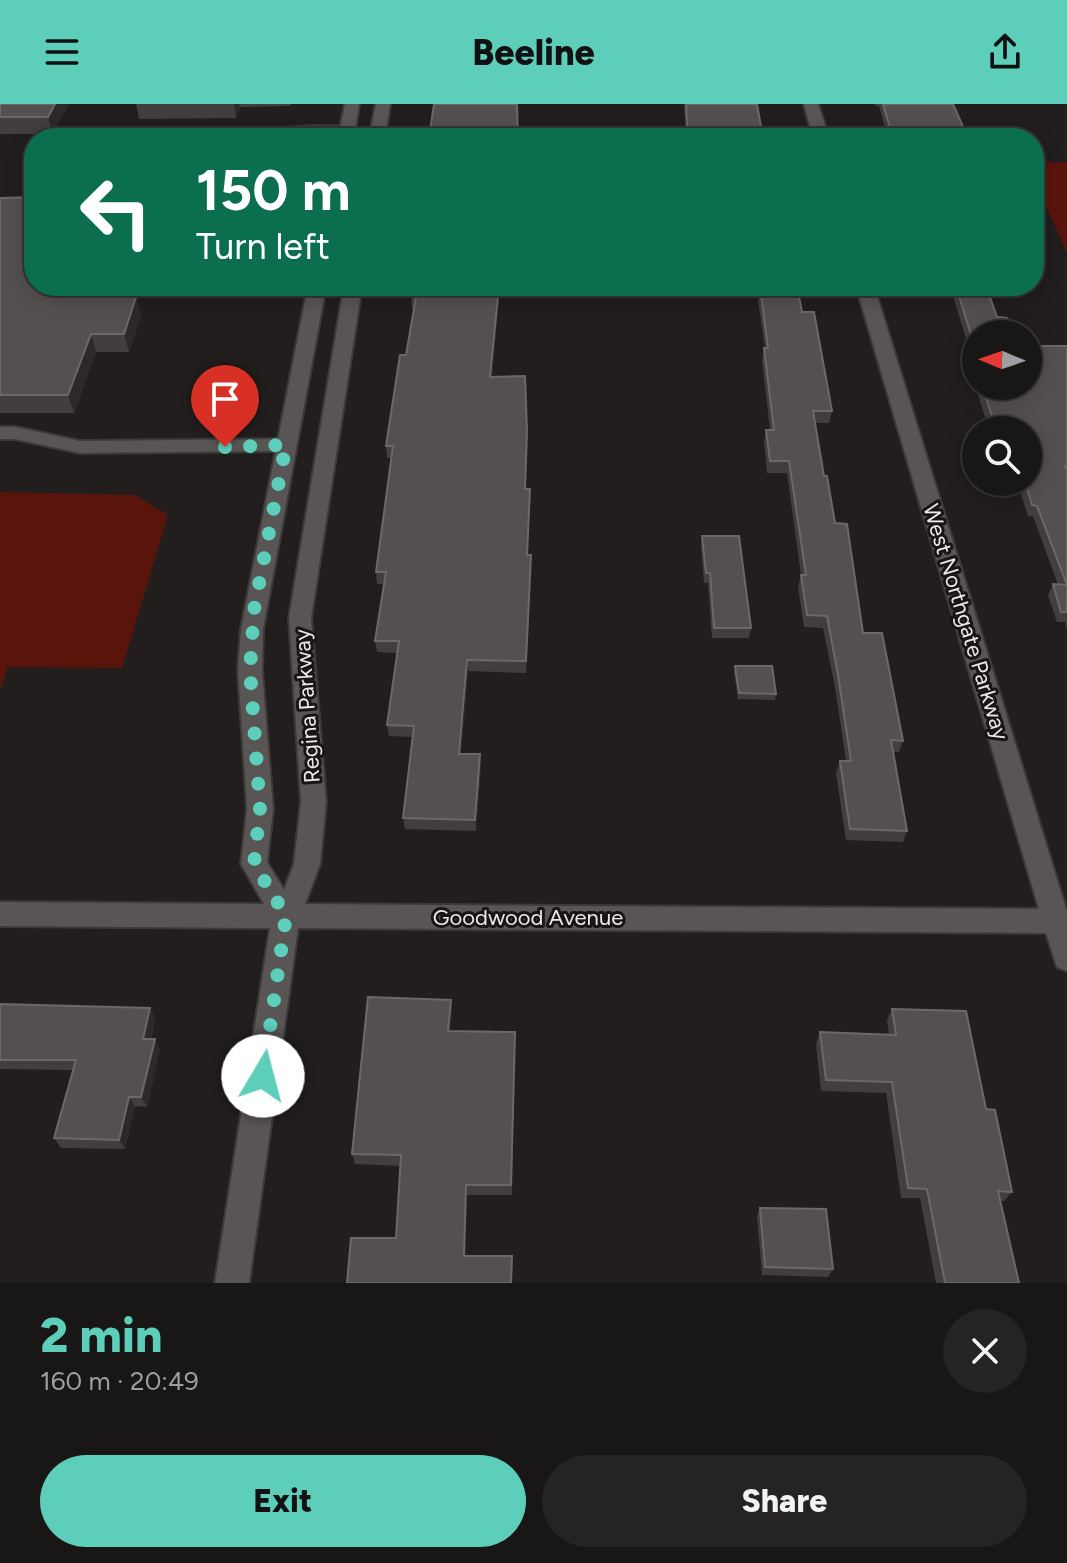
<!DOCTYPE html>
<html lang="en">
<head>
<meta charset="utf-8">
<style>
	body { margin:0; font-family:Figtree,sans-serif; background:#262323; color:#f1f3f6; height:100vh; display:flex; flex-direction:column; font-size:30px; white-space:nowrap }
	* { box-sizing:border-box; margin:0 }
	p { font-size:26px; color:#9f9fa1 }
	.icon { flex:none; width:44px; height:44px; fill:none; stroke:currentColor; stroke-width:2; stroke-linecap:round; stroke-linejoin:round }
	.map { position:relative; height:1179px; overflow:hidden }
	.sheet { display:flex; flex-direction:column; background:#191616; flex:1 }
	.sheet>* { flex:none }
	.guide { position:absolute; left:24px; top:24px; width:1020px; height:168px; border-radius:32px; box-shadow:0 4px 20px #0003,0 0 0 2px #373535; background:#0b6e4f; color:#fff; overflow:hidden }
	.needle { width:52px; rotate:272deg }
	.controls { position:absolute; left:962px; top:216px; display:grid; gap:16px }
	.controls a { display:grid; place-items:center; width:80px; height:80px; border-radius:50%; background:#191616; box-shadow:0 4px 20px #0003,0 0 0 2px #373535; font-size:40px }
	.pin { position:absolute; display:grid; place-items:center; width:68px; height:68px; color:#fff; margin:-82px -34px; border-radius:50% 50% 50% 0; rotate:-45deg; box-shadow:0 0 8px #0007 }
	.pin .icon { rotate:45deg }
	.me { position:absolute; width:88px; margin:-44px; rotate:8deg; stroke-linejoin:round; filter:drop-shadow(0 0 6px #0008) }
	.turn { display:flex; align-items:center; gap:28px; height:168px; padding:0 40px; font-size:36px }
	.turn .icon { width:104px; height:104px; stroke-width:2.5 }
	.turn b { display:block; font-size:56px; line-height:68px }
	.round { display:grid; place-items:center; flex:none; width:84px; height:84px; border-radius:42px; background:#262323 }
	.headline { display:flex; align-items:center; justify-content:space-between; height:136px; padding:0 40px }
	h1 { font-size:48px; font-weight:800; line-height:60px; color:#5cceba }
	.button { display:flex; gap:16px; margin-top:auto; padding:16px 40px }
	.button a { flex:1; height:92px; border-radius:48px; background:#5cceba; color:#111; font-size:32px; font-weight:800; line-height:92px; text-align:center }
	.button a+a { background:#262323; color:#f1f3f6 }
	header { display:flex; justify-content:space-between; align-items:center; height:104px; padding:0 40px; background:#5cceba; color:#111; font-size:36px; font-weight:800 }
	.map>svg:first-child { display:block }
</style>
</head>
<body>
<header><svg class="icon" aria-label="menu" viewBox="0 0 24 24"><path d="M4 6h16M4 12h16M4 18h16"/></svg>Beeline<svg class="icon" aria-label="share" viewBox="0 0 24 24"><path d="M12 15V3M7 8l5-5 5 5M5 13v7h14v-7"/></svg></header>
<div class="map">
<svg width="1067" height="1179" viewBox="0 0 1067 1179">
	<rect width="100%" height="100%" fill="#211e1d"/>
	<g fill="#59140c">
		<polygon points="1034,58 1067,58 1067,149 1034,75"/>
		<polygon points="0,388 135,391 168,411 122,564 8,563 0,586"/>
	</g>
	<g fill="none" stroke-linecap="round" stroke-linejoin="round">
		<g stroke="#3c3939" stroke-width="4">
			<g id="lane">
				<path d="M347,22L352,23V29L258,34C276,20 324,22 347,22Z"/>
				<polygon points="0,323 15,323 80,337 286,335 295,341 286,347 80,349 15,335 0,335"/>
			</g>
		</g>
		<g stroke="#3c3939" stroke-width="4">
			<g id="street">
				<polygon points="345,0 359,0 354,34 338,34"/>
				<polygon points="376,0 390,0 385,34 369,34"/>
				<polygon points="804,0 818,0 829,34 813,34"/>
				<polygon points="308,182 326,182 263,525 262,566 273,705 267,758 284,786 294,760 301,698 289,514 344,182 362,182 311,514 326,698 320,760 305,800 1039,805 856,182 874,182 1067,808 1067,867 1057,863 1046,829 298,824 249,1179 215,1179 270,824 0,822 0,798 264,800 241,760 247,705 238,566 241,525"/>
			</g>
		</g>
		<use href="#lane" fill="#595554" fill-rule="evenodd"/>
		<use href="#street" fill="#595554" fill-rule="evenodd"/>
	</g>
	<g fill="#423e3e">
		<polygon points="0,0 69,0 52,30 0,30"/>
		<polygon points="136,0 291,0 290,2 240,3 236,14 139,15"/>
		<polygon points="684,0 757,0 763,34 686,34"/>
		<polygon points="875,0 953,0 968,34 888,34 879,2 876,2"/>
		<polygon points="0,94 34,182 143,182 137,197 141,211 129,248 96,248 74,309 0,309"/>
		<polygon points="1034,101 1041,118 1037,128 1034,128"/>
		<polygon points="413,182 500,182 492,273 526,385 528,451 531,451 531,463 526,569 468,567 461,650 481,662 476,727 405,725 403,714 413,633 389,632 387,621 397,549 377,548 375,537 384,480 377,480 376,468 391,354 387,354 386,342 406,251 414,204 412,204 411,193"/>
		<polygon points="756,182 797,182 802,208 832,307 829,319 815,319 824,372 863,529 903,637 899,648 893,648 907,727 903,738 846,736 836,669 840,657 846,657 835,583 823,524 804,523 798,483 801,471 787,369 767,369 764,338 766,326 770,326 762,256 764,244 765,244"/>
		<polygon points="950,182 986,182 976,230 976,282 1028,282 1067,242 1067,526 1065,518 1057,518 1048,491 1053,480 1058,481 1033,412 1028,412 1017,378 1028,378 1028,326 993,326 992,322 988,322 968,260 971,251"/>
		<polygon points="702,432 751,524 749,534 712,534 708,479 704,479 701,442"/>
		<polygon points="735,562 776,590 775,596 738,595 734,568"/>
		<polygon points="451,896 452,908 450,927 515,939 512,1091 467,1091 465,1152 512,1152 512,1179 347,1179 396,1134 400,1062 355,1060 352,1050"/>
		<polygon points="0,900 150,904 155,915 151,935 160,945 147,1003 135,1002 125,1045 61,1044 54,1034 73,966 0,965"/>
		<polygon points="892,905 986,1005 1012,1088 1004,1097 1001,1097 1019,1179 936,1179 920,1094 901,1094 886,989 821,987 816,940 820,928 889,931 887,916"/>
		<polygon points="760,1104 833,1165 828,1173 762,1171 757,1112"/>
	</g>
	<g fill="#2d2929">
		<polygon points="55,0 69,0 52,30 48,13"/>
		<polygon points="234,0 240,0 240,3 236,14"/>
		<polygon points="131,182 143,182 137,197 141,211 129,248 124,230 126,193"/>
		<polygon points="499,182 500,182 491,285 490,273"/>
		<polygon points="91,230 96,248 74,309 68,291"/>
		<polygon points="467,556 468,567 460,661 459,650"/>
		<polygon points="480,650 481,662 476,727 475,716"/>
		<polygon points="451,896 452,908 449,939 448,927"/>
		<polygon points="150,904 155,915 149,945 143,935"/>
		<polygon points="155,935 160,945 147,1003 141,993"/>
		<polygon points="129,993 135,1002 125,1045 119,1036"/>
		<polygon points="466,1081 467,1091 465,1162 464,1152"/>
	</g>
	<g fill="#545050" stroke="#6c6868" stroke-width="2">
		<polygon points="0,0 55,0 48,13 0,13"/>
		<polygon points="434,0 517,0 518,34 429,34"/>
		<polygon points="686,0 757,0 763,34 688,34"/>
		<polygon points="883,0 953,0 968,34 893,34"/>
		<polygon points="34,93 34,182 131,182 126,193 136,193 124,230 91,230 68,291 0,291 0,94"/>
		<polygon points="1034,101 1041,118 1034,117"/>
		<polygon points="413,182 499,182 490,273 525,272 527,327 525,385 530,385 527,451 531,451 526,557 467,556 459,650 480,650 475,716 403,714 414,622 387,621 399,537 375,537 386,468 376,468 393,342 386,342 400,251 406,251 416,193 411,193"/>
		<polygon points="760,182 797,182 802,208 814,208 832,307 813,307 824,372 827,372 835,419 847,420 863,529 882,529 903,637 891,636 907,727 850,725 840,657 851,657 838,571 827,512 807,511 801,471 806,471 789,357 770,357 766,326 774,326 764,244 768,244"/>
		<polygon points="956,182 986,182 997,213 1007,214 1013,230 976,230 976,247"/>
		<polygon points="1028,242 1067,242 1067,362 1065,362 1067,368 1067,508 1061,508 1053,480 1067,481 1037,402 1032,401 1025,378 1028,378 1028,326 1000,326 995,312 992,312 982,282 1028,282"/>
		<polygon points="971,249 976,249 976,263"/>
		<polygon points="702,432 739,432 751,524 714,524 710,469 706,469"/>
		<polygon points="735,562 772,562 776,590 739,589"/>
		<polygon points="368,893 451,896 448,927 515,928 511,1081 466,1081 464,1152 512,1152 511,1179 347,1179 351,1134 396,1134 401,1051 352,1050"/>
		<polygon points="0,900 150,904 143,935 155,935 141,993 129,993 119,1036 54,1034 76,956 0,956"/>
		<polygon points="892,905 966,907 986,1005 995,1006 1012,1088 998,1087 1019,1179 945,1179 927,1085 908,1084 892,978 826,976 820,928 896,931"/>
		<polygon points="760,1104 826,1105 833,1165 765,1163"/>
	</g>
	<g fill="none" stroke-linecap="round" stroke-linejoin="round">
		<polyline stroke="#5cceba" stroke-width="14" stroke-dasharray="0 25.2" points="225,343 286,341 254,506 250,566 260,705 254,760 286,812 263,972"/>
	</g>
	<g text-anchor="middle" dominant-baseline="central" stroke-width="6" stroke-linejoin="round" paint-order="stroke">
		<g font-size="22" fill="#ebe8e8" stroke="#181514">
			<text transform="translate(966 518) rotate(73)">West Northgate Parkway</text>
			<text transform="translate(307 602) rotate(-94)">Regina Parkway</text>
			<text x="528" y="813">Goodwood Avenue</text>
		</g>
	</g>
</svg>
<div class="controls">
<a><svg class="needle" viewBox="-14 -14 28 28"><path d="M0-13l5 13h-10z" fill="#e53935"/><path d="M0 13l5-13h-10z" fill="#9f9fa1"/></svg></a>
<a><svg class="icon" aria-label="search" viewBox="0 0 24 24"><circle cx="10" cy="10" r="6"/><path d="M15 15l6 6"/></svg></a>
</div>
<div class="pin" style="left:225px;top:343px;background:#d93025"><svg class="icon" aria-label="arrive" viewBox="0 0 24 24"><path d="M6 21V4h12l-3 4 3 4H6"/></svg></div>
<svg class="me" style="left:263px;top:972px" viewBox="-20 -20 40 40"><circle r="19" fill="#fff"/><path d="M0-13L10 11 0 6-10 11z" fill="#5cceba"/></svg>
<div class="guide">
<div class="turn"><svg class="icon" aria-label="left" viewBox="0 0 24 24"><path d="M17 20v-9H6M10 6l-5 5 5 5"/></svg><div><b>150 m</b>Turn left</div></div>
</div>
</div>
<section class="sheet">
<div class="headline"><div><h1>2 min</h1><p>160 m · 20:49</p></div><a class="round"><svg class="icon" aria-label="close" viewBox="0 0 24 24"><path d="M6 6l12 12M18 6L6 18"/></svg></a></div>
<div class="button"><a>Exit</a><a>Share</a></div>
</section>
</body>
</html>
